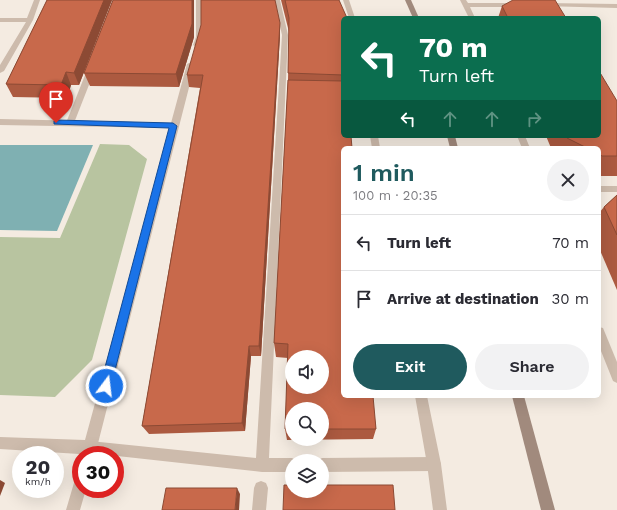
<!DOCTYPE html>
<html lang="en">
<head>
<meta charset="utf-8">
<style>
	body { margin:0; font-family:"Work Sans",sans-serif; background:#f2f2f3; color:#2b2b33; height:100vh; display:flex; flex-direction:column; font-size:15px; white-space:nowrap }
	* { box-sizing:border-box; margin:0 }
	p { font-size:13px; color:#7c7c81 }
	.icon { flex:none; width:22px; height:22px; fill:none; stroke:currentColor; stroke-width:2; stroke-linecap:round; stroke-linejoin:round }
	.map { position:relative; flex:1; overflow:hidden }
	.side { position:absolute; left:341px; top:146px; width:260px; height:252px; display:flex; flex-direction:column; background:#fff; border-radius:6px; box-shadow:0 4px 16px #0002 }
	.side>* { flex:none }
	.banner { position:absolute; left:341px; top:16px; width:260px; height:122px; border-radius:6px; box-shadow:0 4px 16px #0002; background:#0b6e4f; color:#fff; overflow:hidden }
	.tools { position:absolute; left:285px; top:350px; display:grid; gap:8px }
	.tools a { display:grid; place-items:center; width:44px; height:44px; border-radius:50%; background:#fff; box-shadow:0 4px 16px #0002; font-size:20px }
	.speed { position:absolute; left:12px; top:446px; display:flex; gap:8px; font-size:20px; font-weight:700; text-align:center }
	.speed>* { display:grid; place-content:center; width:52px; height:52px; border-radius:50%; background:#fff; box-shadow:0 4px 16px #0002; line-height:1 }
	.speed small { font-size:10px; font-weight:400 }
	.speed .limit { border:6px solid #d22; background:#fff; color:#111 }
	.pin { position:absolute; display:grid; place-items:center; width:34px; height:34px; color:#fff; margin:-41px -17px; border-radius:50% 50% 50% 0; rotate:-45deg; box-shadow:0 0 4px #0007 }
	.pin .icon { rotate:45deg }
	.me { position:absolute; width:44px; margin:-22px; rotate:15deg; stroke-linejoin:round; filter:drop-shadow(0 0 3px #0008) }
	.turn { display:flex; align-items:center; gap:14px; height:84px; padding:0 12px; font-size:18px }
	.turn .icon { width:52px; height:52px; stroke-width:2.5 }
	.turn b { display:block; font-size:28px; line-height:34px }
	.lanes { display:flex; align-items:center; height:38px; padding:0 12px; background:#0003; justify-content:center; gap:20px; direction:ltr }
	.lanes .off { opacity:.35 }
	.round { display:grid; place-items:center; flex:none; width:42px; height:42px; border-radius:21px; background:#f2f2f3 }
	.head { display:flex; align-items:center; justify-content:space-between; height:68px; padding:0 12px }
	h1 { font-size:24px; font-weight:600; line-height:30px; color:#1f5a5e }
	.action { display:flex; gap:8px; margin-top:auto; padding:8px 12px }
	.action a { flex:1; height:46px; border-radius:24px; background:#1f5a5e; color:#fff; font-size:16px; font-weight:600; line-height:46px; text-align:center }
	.action a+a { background:#f2f2f3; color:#2b2b33 }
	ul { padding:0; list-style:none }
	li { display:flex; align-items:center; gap:12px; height:56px; padding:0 12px; border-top:1px solid #e1e1e2 }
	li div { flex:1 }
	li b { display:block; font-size:15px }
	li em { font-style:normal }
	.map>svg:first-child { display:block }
</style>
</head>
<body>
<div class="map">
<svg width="617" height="510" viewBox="0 0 617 510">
	<rect width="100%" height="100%" fill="#f4ebe1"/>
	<polygon fill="#b8c4a0" points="100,144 129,145 147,159 92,360 55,397 0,395 0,237 60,238"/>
	<polygon fill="#7fb0b2" points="0,145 93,145 57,231 0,230"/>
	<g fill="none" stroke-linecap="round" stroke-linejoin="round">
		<g fill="#cdbbac" fill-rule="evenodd">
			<polygon points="274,0 280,0 288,35 269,458 292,458 297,461 292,461 292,472 262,472 90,453 85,452 84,447 85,442 90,441 256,458 282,35"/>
			<polygon points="89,65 92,65 96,67 74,123 70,126 67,125 66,123"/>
			<polygon points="434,457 439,459 441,464 439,469 434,471 322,472 322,461 317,461 322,458"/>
			<polygon points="261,481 266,483 268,488 266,510 252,510 254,488 256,483"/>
		</g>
		<g fill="#cdbbac" fill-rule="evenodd">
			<polygon points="34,0 40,0 33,20 4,71 0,73 0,65 26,22 0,22 0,18 27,18"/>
			<path d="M196,0H202C202,10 206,43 196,47L193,45L196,37Z"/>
			<polygon points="343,0 349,0 355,18 349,18"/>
			<polygon points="460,0 466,0 468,3 515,3 518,5 515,7 470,7 475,18 469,18"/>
			<polygon points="545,3 617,4 617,8 543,6 543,4"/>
			<polygon points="191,62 195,64 95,455 0,449 0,437 85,440 170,128 0,125 0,119 171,123 187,64"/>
			<polygon points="370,136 378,136 380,148 372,148"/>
			<polygon points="517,136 525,136 530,148 522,148"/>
			<rect x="599" y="186" width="18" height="6"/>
			<polygon points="599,327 603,328 617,362 617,383 613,381 599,346"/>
			<polygon points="415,396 427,396 441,464 447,510 433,510 427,464"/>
			<polygon points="81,474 81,489 86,489 80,510 66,510 76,476"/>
		</g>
		<g fill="#a18a7d" fill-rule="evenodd">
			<polygon points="405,0 411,0 419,18 413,18"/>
			<polygon points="447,136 455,136 458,148 450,148"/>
			<polygon points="512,396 524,396 555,510 541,510"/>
		</g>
	</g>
	<g fill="#ac5a40" fill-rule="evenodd">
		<polygon points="47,0 112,0 79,85 71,85 67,98 13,97 6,84"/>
		<polygon points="113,0 194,0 194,37 179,87 90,86 84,73"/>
		<path d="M281,0H339L343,18V136L376,429L373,439L287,440L285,429L288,358L276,357L274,343L288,80L289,32ZM292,409H322V439H292Z"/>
		<polygon points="502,6 566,18 498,18"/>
		<polygon points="280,23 280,35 261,356 251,356 245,431 149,434 142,426 200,88 189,87 187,75"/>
		<polygon points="617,101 617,176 599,176 599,148 551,148 546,136 599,136"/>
		<polygon points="617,195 617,290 599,248 599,213 604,207"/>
	</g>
	<g fill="#8c4a34">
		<polygon points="104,0 112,0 79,85 74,73"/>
		<polygon points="192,0 194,0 194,37 179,87 176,74"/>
		<polygon points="280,23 280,35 261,356 259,346"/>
		<polygon points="66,72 71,85 67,98 61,85"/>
		<polygon points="249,346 251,356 245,431 242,423"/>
		<polygon points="0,480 5,483 0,496"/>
		<polygon points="237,488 240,494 239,510 235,510"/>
	</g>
	<g fill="#c8694b" stroke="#8c4a34" fill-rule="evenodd">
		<polygon points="47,0 104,0 74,73 66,72 61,85 6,84"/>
		<polygon points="113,0 192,0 192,24 176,74 84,73"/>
		<polygon points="201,0 275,0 280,23 259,346 249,346 242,423 142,426 203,75 187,75 201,25"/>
		<polygon points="285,0 339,0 347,18 343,18 343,75 288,73 289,18"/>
		<polygon points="513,0 555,0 566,18 508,18 502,6"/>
		<polygon points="599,71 617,101 617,156 602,156 599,154 599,148 587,148 567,138 566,136 599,136"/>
		<path d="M288,80L343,81V136H351L352,148H343V396H373L376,429H322V409H292V429H285L288,344L274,343ZM292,357H322V387H292Z"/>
		<polygon points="617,195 617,235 604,207"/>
		<polygon points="284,485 292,485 292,491 322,491 322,485 393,485 395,510 283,510"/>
		<polygon points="166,488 237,488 235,510 162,510"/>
	</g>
	<polygon fill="#1a73e8" stroke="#114b97" points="56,120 173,123 177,126 111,386 109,390 106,391 102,390 100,386 169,128 54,124 54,121"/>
</svg>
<div class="tools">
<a><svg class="icon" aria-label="sound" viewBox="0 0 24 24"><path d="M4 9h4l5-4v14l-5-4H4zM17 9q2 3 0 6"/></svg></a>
<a><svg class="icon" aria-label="search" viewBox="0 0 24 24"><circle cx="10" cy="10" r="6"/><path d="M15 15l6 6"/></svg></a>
<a><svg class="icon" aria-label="layers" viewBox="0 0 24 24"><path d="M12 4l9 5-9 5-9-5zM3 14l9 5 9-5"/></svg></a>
</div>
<div class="speed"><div>20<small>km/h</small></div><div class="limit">30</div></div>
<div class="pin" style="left:56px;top:123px;background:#d93025"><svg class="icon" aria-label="arrive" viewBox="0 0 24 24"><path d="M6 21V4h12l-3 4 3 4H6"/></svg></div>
<svg class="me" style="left:106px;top:386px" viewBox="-20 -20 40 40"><circle r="17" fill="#1a73e8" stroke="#fff" stroke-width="3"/><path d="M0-11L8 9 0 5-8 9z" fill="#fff"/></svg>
<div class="banner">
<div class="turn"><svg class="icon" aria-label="left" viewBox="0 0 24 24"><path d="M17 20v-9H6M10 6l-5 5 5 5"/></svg><div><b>70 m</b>Turn left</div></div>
<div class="lanes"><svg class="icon" aria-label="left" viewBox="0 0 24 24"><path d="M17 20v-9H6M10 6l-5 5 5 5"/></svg><svg class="icon off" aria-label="ahead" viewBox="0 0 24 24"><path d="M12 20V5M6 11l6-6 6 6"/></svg><svg class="icon off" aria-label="ahead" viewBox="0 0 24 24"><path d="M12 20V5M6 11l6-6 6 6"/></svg><svg class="icon off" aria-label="right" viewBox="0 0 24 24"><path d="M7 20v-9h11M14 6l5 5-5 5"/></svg></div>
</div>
<section class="side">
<div class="head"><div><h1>1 min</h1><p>100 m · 20:35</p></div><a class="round"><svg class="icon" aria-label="close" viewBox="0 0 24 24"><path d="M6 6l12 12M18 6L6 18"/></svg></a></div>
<ul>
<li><svg class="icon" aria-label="left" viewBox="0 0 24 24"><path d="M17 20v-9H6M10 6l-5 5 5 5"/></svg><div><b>Turn left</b></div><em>70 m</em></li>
<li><svg class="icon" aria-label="arrive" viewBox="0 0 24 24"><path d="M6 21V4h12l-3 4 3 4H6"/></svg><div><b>Arrive at destination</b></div><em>30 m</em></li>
</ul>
<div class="action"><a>Exit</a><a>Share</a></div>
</section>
</div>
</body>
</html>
